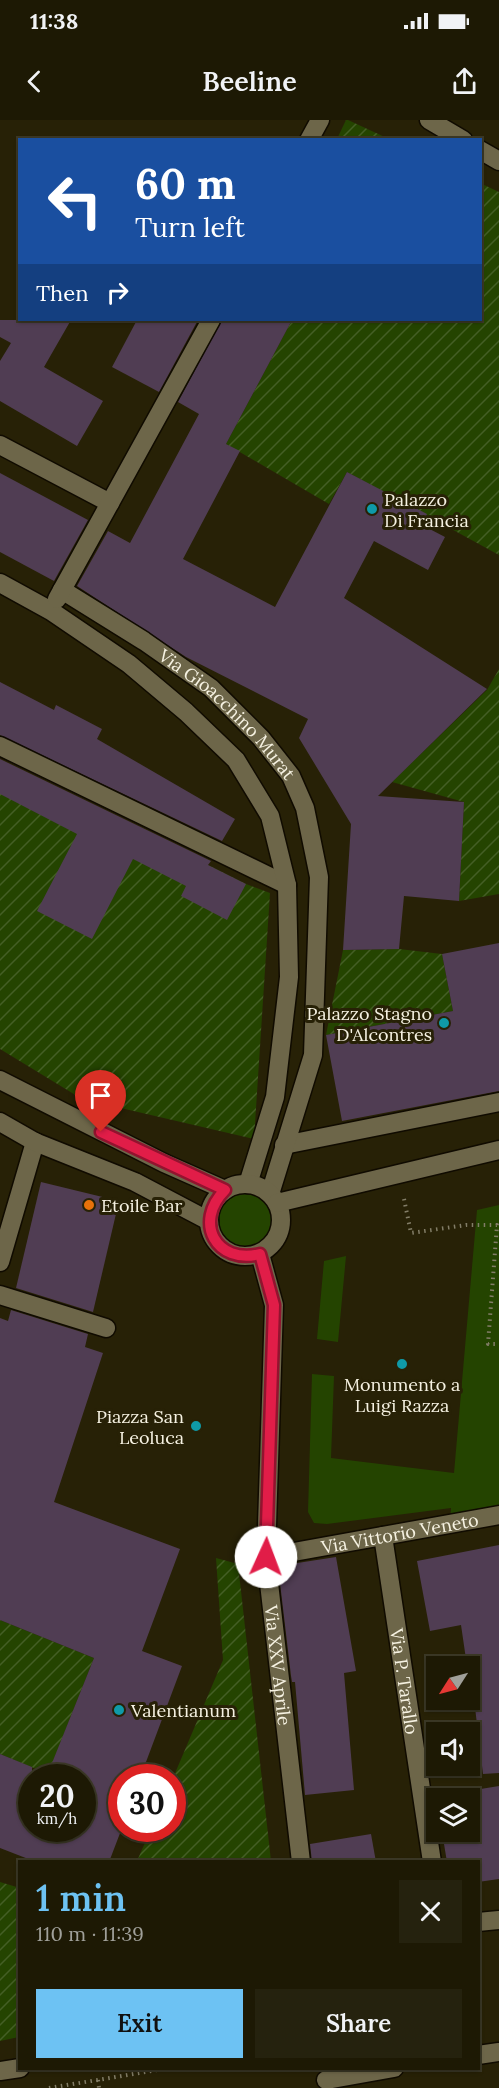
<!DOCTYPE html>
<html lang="en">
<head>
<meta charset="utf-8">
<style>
	body { margin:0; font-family:Lora,serif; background:#25220e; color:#f1f3f6; height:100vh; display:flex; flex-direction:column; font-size:22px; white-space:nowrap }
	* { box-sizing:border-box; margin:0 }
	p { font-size:20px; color:#a0a09a }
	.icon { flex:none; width:33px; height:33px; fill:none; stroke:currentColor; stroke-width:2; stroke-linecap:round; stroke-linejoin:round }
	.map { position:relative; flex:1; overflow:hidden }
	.panel { position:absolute; left:18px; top:1740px; width:462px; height:210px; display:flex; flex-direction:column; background:#1d1904; border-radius:0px; box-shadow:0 2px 4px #0004,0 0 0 2px #3b3826 }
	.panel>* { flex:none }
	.hud { position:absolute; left:18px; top:18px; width:464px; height:183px; border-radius:0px; box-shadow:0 2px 4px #0004,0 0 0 2px #3b3826; background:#1a4fa0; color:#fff; overflow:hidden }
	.needle { width:39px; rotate:234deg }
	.controls { position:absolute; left:426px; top:1536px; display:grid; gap:12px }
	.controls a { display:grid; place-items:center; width:54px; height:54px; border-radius:0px; background:#1d1904; box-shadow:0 2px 4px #0004,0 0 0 2px #3b3826; font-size:30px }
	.speed { position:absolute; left:18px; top:1644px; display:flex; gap:12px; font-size:30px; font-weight:700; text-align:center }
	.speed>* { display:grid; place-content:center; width:78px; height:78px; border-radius:50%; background:#1d1904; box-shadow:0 2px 4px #0004,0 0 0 2px #3b3826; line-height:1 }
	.speed small { font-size:15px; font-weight:400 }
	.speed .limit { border:9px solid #d22; background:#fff; color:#111 }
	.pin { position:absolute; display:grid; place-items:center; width:51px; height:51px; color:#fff; margin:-62px -26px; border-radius:50% 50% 50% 0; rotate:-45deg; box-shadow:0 0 6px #0007 }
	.pin .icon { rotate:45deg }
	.me { position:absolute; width:66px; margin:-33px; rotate:2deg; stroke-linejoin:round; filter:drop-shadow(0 0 4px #0008) }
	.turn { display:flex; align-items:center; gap:21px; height:126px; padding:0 18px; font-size:27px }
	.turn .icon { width:78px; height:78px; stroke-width:2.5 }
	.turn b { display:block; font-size:42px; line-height:51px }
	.then { display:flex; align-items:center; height:57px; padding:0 18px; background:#0003; gap:12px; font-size:22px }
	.round { display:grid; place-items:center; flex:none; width:63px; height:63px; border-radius:0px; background:#25220e }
	.headline { display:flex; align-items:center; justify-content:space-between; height:102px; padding:0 18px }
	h1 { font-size:36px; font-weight:600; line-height:45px; color:#6dc2f3 }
	.primary-button { display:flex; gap:12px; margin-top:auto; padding:12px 18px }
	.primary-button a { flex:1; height:69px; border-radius:0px; background:#6dc2f3; color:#111; font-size:24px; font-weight:600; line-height:69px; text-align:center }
	.primary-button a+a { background:#25220e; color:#f1f3f6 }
	.status { display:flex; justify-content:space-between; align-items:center; height:42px; padding:0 30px; background:#1d1904; direction:ltr }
	.status svg { height:16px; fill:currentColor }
	header { display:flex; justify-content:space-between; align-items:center; height:78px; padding:0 18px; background:#1d1904; font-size:27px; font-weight:600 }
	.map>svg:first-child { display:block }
</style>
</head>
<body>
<div class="status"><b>11:38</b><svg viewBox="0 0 49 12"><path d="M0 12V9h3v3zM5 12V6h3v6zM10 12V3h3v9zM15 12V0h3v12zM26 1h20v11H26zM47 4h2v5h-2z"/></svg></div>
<header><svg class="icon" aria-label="back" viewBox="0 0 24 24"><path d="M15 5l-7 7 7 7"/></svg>Beeline<svg class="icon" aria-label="share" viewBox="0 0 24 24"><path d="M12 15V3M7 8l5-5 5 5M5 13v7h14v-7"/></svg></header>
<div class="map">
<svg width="499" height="1968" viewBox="0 0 499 1968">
	<defs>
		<pattern id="garden-furrows" width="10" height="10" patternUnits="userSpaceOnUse" patternTransform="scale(1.5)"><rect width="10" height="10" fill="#244400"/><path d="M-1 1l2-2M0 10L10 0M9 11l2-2" fill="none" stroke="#445f25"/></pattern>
	</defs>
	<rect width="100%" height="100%" fill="#272106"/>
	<g fill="#244400">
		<circle cx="245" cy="1100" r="36"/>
		<polygon points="499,1085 499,1395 450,1404 451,1388 327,1404 314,1403 308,1392 312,1254 334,1256 331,1338 454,1353 477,1090"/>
		<polygon points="346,1136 338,1222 317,1219 324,1141"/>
	</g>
	<g fill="url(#garden-furrows)">
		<polygon points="346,0 348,0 389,19 337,19"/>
		<polygon points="480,63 499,72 499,435 347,352 329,384 226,324 292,200 480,200"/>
		<polygon points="499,549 499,774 459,781 464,682 392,662 487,570"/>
		<polygon points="0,641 246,764 270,773 254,1019 82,979 0,929"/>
		<polygon points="399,829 442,834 453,891 326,915 343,830"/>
		<polygon points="216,1438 238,1444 271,1741 137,1741 151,1709 172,1708 173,1658 223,1540"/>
		<polygon points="0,1500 94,1538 48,1654 0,1634"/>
		<polygon points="0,1762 20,1768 19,1917 0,1921"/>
	</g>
	<g fill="#503d53">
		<polygon points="0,200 71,200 44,247 103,281 77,326 0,281 0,241 11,223 0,217"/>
		<polygon points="137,200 198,200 159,272 112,247"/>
		<polygon points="222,200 292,200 226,324 240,331 183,439 275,487 347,352 427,394 422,405 445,417 428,450 374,421 344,478 487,569 378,676 464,682 459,781 404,776 399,829 343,830 351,704 299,618 308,599 186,537 77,466 108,411 130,423 199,294 178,282"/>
		<polygon points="0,353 88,400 54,461 0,432"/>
		<polygon points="0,562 54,590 56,585 102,609 97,619 235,699 222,721 0,615"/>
		<polygon points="0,639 211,741 208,745 246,764 227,800 181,776 186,766 133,739 92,819 37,791 77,714 0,674"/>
		<polygon points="499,823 499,971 342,1001 326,915 453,891 442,834"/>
		<polygon points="41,1062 119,1081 93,1192 16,1168"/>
		<polygon points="11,1190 88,1214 85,1227 103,1233 54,1382 180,1429 142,1531 182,1546 140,1658 122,1658 122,1708 109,1742 36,1742 0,1728 0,1634 32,1647 32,1708 82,1708 82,1658 46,1658 94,1538 0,1500 0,1198 8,1201"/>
		<polygon points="499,1425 499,1653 483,1654 470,1546 467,1546 461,1505 430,1511 417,1441"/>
		<polygon points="336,1437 356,1551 344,1553 354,1670 305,1675 295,1562 292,1562 291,1556 278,1446"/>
		<polygon points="499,1666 499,1759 478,1762 478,1742 447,1742 442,1712 470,1712 470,1678 457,1678 456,1673"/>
		<polygon points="371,1714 376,1742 312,1742 310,1724"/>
	</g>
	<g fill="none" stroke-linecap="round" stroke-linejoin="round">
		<g stroke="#100b00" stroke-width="21">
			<g id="lane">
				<polyline points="0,325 110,383"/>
				<polyline points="0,626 287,765"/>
				<polyline points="284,1025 499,982"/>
			</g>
		</g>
		<g stroke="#100b00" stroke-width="21">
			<g id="street">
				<polyline points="429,0 463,20"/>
				<polyline points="309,20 320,0"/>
				<polyline points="480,30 499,41"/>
				<polyline points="0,463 51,491 129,544 186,592 236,640 270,696 287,765 289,857 275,977 248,1064"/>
				<path id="s1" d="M62,470L144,521L211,568L261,618L291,656L305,688L319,757L313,935L270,1074"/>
				<polyline points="57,479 211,200"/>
				<circle cx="245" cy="1100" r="36"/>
				<polyline points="277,1083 499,1030"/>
				<path id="s2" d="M260,1134L274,1185L266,1437L301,1742"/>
				<polyline points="0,1142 35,1022"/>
				<polyline points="0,1175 106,1208"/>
				<path id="s3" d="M383,1416L432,1742"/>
				<path id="s4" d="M266,1437L499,1395"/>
				<polyline points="478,1802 499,1800"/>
				<polyline points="478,1935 499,1932"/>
				<polyline points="0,1951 20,1948"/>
				<polyline points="326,1960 394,1948"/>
			</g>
		</g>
		<g stroke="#100b00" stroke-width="21">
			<g id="secondary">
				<polyline points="0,960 164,1043 225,1070"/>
				<polyline points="0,1002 35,1022 135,1062 209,1101"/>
			</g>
		</g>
		<g stroke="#827d67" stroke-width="4" stroke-dasharray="1.5 4.5" stroke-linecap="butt">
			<polyline points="404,1079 411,1113 466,1105 497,1105 488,1224 499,1224"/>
			<polyline points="258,1948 264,1949"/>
			<polyline points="98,1960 99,1968"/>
			<polyline points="49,1968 170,1948"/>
		</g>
		<use href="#lane" stroke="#6d6649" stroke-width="18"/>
		<use href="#street" stroke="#6d6649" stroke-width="18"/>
		<use href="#secondary" stroke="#6d6649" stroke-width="18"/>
	</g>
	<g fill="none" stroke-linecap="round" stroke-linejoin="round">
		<g stroke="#92132f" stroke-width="15">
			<path id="route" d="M101,1012L225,1070C193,1102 216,1145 260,1134L274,1185L266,1437"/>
		</g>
		<use href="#route" stroke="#e11d48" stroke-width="10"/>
	</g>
	<g fill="#0f9aa8" stroke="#272106" stroke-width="2">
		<circle cx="372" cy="389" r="6"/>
		<circle cx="444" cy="903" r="6"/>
		<circle cx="402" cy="1244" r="6"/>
		<circle cx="196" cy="1306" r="6"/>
		<circle cx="119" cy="1590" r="6"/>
	</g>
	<circle fill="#e8710a" stroke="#272106" stroke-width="2" cx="89" cy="1085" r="6"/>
	<g text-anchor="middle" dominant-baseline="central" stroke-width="6" stroke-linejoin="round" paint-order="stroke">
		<g font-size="18" fill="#f6f2e2" stroke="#272106" text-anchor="start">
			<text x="384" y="379">Palazzo<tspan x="384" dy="21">Di Francia</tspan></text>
			<text x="432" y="893" text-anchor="end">Palazzo Stagno<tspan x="432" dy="21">D'Alcontres</tspan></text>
			<text x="101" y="1085">Etoile Bar</text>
			<text x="402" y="1264" text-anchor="middle">Monumento a<tspan x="402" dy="21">Luigi Razza</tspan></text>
			<text x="184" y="1296" text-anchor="end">Piazza San<tspan x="184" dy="21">Leoluca</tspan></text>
			<text x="131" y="1590">Valentianum</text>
		</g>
		<g font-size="18" fill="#f6f2e2" stroke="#272106">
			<text stroke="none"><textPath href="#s1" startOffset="208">Via Gioacchino Murat</textPath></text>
			<text stroke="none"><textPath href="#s4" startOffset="136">Via Vittorio Veneto</textPath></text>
			<text stroke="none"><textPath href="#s2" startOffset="414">Via XXV Aprile</textPath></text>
			<text stroke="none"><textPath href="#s3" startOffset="147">Via P. Tarallo</textPath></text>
		</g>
	</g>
</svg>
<div class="controls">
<a><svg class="needle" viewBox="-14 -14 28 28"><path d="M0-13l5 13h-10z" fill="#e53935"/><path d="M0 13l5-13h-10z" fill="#a0a09a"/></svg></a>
<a><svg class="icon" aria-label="sound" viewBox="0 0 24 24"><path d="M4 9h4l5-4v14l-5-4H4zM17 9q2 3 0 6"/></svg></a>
<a><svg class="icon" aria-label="layers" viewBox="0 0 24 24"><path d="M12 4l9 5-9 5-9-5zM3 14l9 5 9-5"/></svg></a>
</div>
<div class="speed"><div>20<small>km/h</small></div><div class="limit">30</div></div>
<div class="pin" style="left:101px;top:1012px;background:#d93025"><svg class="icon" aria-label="arrive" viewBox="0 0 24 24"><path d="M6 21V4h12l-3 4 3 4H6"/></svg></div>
<svg class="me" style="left:266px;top:1437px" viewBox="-20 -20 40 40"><circle r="19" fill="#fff"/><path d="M0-13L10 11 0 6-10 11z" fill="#e11d48"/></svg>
<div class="hud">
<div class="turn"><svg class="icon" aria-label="left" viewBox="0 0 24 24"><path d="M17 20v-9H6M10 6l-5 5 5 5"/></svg><div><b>60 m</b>Turn left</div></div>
<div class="then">Then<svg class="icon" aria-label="right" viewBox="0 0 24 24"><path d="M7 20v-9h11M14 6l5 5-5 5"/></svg></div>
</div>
<section class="panel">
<div class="headline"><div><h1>1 min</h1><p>110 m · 11:39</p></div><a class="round"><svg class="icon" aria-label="close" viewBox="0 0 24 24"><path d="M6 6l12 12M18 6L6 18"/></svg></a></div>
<div class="primary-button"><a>Exit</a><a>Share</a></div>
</section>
</div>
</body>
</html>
